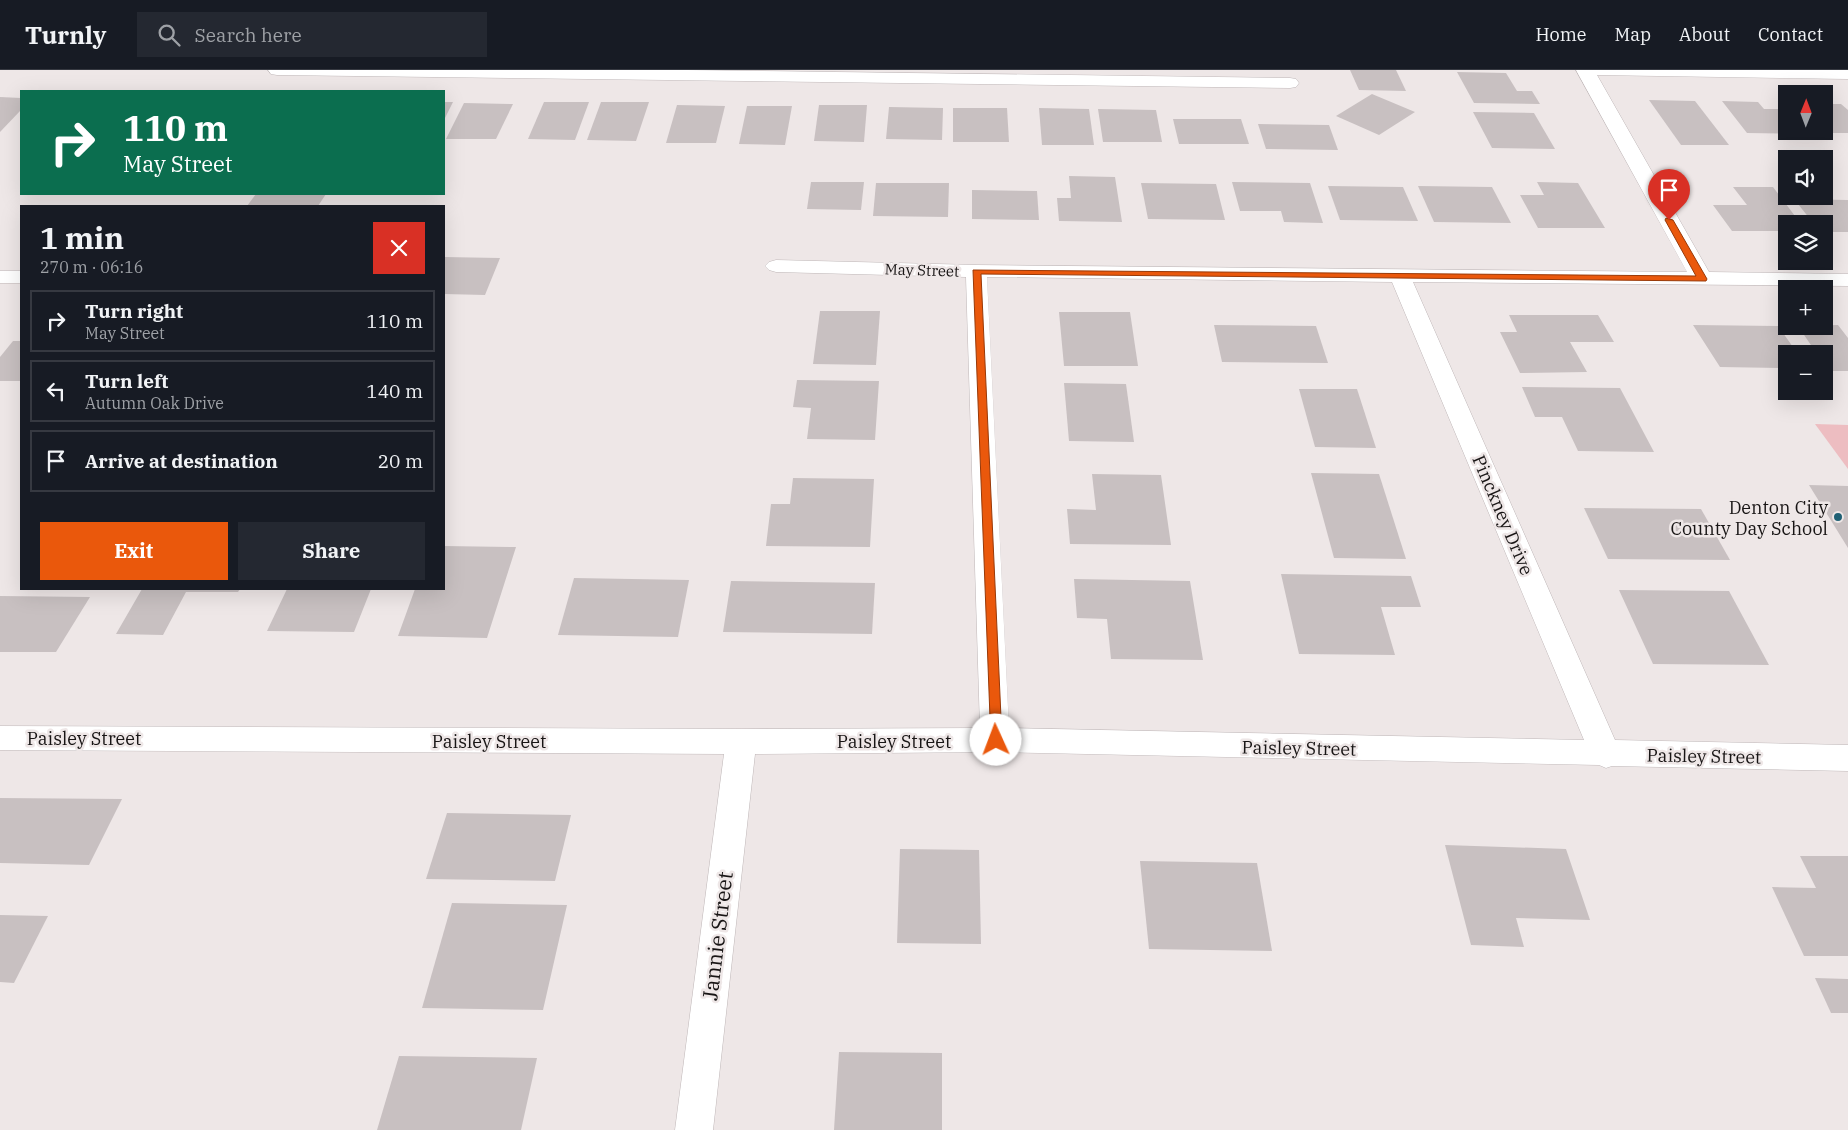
<!DOCTYPE html>
<html lang="en">
<head>
<meta charset="utf-8">
<style>
	body { margin:0; font-family:"IBM Plex Serif",serif; background:#242831; color:#f1f3f6; height:100vh; display:flex; flex-direction:column; font-size:19px; white-space:nowrap }
	* { box-sizing:border-box; margin:0 }
	p { font-size:16px; color:#9ea1a6 }
	.icon { flex:none; width:28px; height:28px; fill:none; stroke:currentColor; stroke-width:2; stroke-linecap:round; stroke-linejoin:round }
	.map { position:relative; flex:1; overflow:hidden }
	.drawer { position:absolute; left:20px; top:135px; width:425px; height:385px; display:flex; flex-direction:column; background:#171b24; border-radius:0px; box-shadow:0 5px 20px #0002 }
	.drawer>* { flex:none }
	.guide { position:absolute; left:20px; top:20px; width:425px; height:105px; border-radius:0px; box-shadow:0 5px 20px #0002; background:#0b6e4f; color:#fff; overflow:hidden }
	.needle { width:32px; rotate:1deg }
	.buttons { position:absolute; left:1778px; top:15px; display:grid; gap:10px }
	.buttons a { display:grid; place-items:center; width:55px; height:55px; border-radius:0px; background:#171b24; box-shadow:0 5px 20px #0002; font-size:25px }
	.pin { position:absolute; display:grid; place-items:center; width:42px; height:42px; color:#fff; margin:-51px -21px; border-radius:50% 50% 50% 0; rotate:-45deg; box-shadow:0 0 5px #0007 }
	.pin .icon { rotate:45deg }
	.me { position:absolute; width:55px; margin:-28px; rotate:358deg; stroke-linejoin:round; filter:drop-shadow(0 0 4px #0008) }
	.turn { display:flex; align-items:center; gap:18px; height:105px; padding:0 20px; font-size:22px }
	.turn .icon { width:65px; height:65px; stroke-width:2.5 }
	.turn b { display:block; font-size:35px; line-height:42px }
	.round { display:grid; place-items:center; flex:none; width:52px; height:52px; border-radius:0px; background:#242831 }
	.summary { display:flex; align-items:center; justify-content:space-between; height:85px; padding:0 20px }
	h1 { font-size:30px; font-weight:800; line-height:38px }
	.cta { display:flex; gap:10px; margin-top:auto; padding:10px 20px }
	.cta a { flex:1; height:58px; border-radius:0px; background:#ea580c; color:#fff; font-size:20px; font-weight:800; line-height:58px; text-align:center }
	.cta a+a { background:#242831; color:#f1f3f6 }
	ul { padding:0; list-style:none }
	li { display:flex; align-items:center; gap:15px; height:62px; margin:0 10px 8px; padding:0 10px; border:2px solid #363941; border-radius:0px }
	li div { flex:1 }
	li b { display:block; font-size:19px }
	li em { font-style:normal }
	header { display:flex; align-items:center; gap:30px; box-sizing:border-box; height:70px; padding:0 25px; background:#171b24; border-bottom:1px solid #363941 }
	header strong { font-size:24px }
	nav { display:flex; gap:28px; margin-inline-start:auto; font-size:18px }
	.search { width:350px; height:45px; background:#242831; display:flex; align-items:center; gap:12px; box-sizing:border-box; padding:0 18px; border-radius:0px; color:#9ea1a6; font-size:19px }
	.map>svg:first-child { display:block }
</style>
</head>
<body>
<header>
<strong>Turnly</strong>
<div class="search"><svg class="icon" aria-label="search" viewBox="0 0 24 24"><circle cx="10" cy="10" r="6"/><path d="M15 15l6 6"/></svg>Search here</div>
<nav><a>Home</a><a>Map</a><a>About</a><a>Contact</a></nav>
</header>
<div class="map">
<svg width="1848" height="1060" viewBox="0 0 1848 1060">
	<rect width="100%" height="100%" fill="#eee7e7"/>
	<polygon fill="#edbdc1" points="1815,354 1848,355 1848,399"/>
	<g fill="#c8c0c1">
		<polygon points="1350,0 1396,0 1406,21 1359,20"/>
		<polygon points="1457,2 1506,3 1517,21 1532,21 1540,34 1474,33"/>
		<polygon points="1372,24 1415,42 1379,65 1336,46"/>
		<polygon points="0,27 21,28 21,40 0,62"/>
		<polygon points="1649,30 1695,31 1729,75 1681,75"/>
		<polygon points="1722,31 1758,32 1764,39 1786,39 1786,61 1819,61 1821,64 1747,63"/>
		<polygon points="444,32 453,32 444,50"/>
		<polygon points="544,32 589,32 575,70 528,69"/>
		<polygon points="601,32 649,32 636,71 587,70"/>
		<polygon points="464,33 513,34 496,69 446,69"/>
		<polygon points="1824,34 1841,34 1848,40 1848,63 1832,63 1824,54"/>
		<polygon points="677,35 725,36 716,73 666,73"/>
		<polygon points="819,35 867,35 864,72 814,71"/>
		<polygon points="747,36 792,36 785,75 739,74"/>
		<polygon points="889,37 943,38 942,70 886,69"/>
		<polygon points="953,38 1007,38 1009,72 953,72"/>
		<polygon points="1039,38 1089,39 1094,75 1042,75"/>
		<polygon points="1098,39 1156,40 1162,72 1103,72"/>
		<polygon points="1473,42 1534,43 1555,79 1492,78"/>
		<polygon points="1173,49 1241,49 1249,74 1179,74"/>
		<polygon points="1258,54 1329,55 1338,80 1266,79"/>
		<polygon points="1069,106 1115,107 1122,152 1059,151 1057,128 1071,128"/>
		<polygon points="811,112 864,112 861,140 807,139"/>
		<polygon points="1232,112 1310,113 1323,153 1284,152 1281,141 1240,141"/>
		<polygon points="1537,112 1578,113 1605,158 1538,158 1520,125 1544,125"/>
		<polygon points="876,113 949,113 948,147 873,146"/>
		<polygon points="1141,113 1216,114 1225,150 1148,149"/>
		<polygon points="1328,116 1403,117 1418,151 1340,150"/>
		<polygon points="1418,116 1492,117 1511,153 1434,152"/>
		<polygon points="1733,117 1773,117 1801,154 1786,154 1786,161 1732,161 1713,135 1747,135"/>
		<polygon points="972,120 1037,121 1039,150 972,149"/>
		<polygon points="256,124 326,124 318,136 247,136"/>
		<polygon points="1794,129 1848,130 1848,162 1824,162 1824,154 1814,154"/>
		<polygon points="444,187 500,188 485,225 444,224"/>
		<polygon points="820,241 880,241 876,295 813,294"/>
		<polygon points="1059,242 1130,242 1138,296 1064,296"/>
		<polygon points="1509,245 1598,245 1614,272 1570,272 1587,302 1520,303 1500,262 1517,262"/>
		<polygon points="1214,255 1316,256 1328,293 1222,292"/>
		<polygon points="1693,255 1778,256 1798,284 1786,284 1786,298 1720,297"/>
		<polygon points="1838,255 1848,268 1848,301 1830,301 1824,293 1824,284 1817,284 1798,256"/>
		<polygon points="13,271 21,271 21,311 0,311 0,287"/>
		<polygon points="797,310 879,311 875,370 807,369 811,338 793,337"/>
		<polygon points="1064,313 1126,314 1134,372 1069,371"/>
		<polygon points="1522,317 1620,318 1654,382 1578,381 1562,347 1535,347"/>
		<polygon points="1299,319 1357,319 1376,378 1315,377"/>
		<polygon points="1311,403 1379,404 1406,489 1334,488"/>
		<polygon points="1092,404 1161,405 1171,475 1070,474 1067,439 1096,440"/>
		<polygon points="793,408 874,409 870,477 766,476 771,434 790,434"/>
		<polygon points="1809,415 1848,416 1848,478"/>
		<polygon points="1584,438 1701,439 1730,490 1608,489"/>
		<polygon points="444,476 516,477 487,568 398,566 415,519 444,519"/>
		<polygon points="1281,504 1411,506 1421,537 1381,537 1395,585 1299,584"/>
		<polygon points="574,508 689,510 678,567 558,565"/>
		<polygon points="1074,509 1190,511 1203,590 1111,589 1107,549 1077,548"/>
		<polygon points="731,511 875,513 872,564 723,562"/>
		<polygon points="142,519 240,519 238,522 186,522 163,565 116,564"/>
		<polygon points="287,519 371,519 354,562 267,561"/>
		<polygon points="1619,520 1729,521 1769,595 1653,594"/>
		<polygon points="0,526 90,527 56,582 0,582"/>
		<polygon points="0,728 122,729 89,795 0,793"/>
		<polygon points="447,743 571,745 555,811 426,809"/>
		<polygon points="1445,775 1566,779 1590,850 1516,848 1524,877 1471,875"/>
		<polygon points="900,779 979,780 981,874 897,873"/>
		<polygon points="1800,786 1848,786 1848,886 1804,886 1772,817 1816,818"/>
		<polygon points="1140,791 1257,793 1272,881 1149,879"/>
		<polygon points="452,833 567,835 543,940 422,938"/>
		<polygon points="0,845 48,846 14,913 0,912"/>
		<polygon points="1815,908 1848,909 1848,943 1831,943"/>
		<polygon points="839,982 942,983 942,1060 834,1060"/>
		<polygon points="399,986 537,988 521,1060 377,1060"/>
	</g>
	<g fill="none" stroke-linecap="round" stroke-linejoin="round">
		<g stroke="#bfb7b8" stroke-width="1">
			<g id="minor">
				<polygon points="268,0 687,0 1290,8 1296,9 1299,13 1296,17 1290,18 277,5 271,4"/>
				<path d="M1576,0H1848V9L1597,5L1709,202L1848,204V216L1413,212L1615,670L1848,675V701L1612,696L1606,698L1599,695L995,682L755,684L713,1060H675L724,684L0,680V656L741,659L980,658L966,207L776,202L769,200L765,196L769,192L776,190L976,195L1687,202ZM987,207L1392,212L1584,670L1009,658Z"/>
				<rect x="0" y="201" width="21" height="12"/>
			</g>
		</g>
		<use href="#minor" fill="#fff" fill-rule="evenodd"/>
	</g>
	<polygon fill="#ea580c" stroke="#983908" points="1666,148 1673,150 1707,209 1706,211 981,204 1002,670 996,676 991,674 973,200 1696,206 1665,150"/>
	<circle fill="#1f6074" stroke="#eee7e7" stroke-width="2" cx="1838" cy="447" r="5"/>
	<g text-anchor="middle" dominant-baseline="central" stroke-width="5" stroke-linejoin="round" paint-order="stroke">
		<g font-size="15" fill="#181515" stroke="#eee7e7">
			<text transform="translate(922 200) rotate(2)">May Street</text>
		</g>
		<g font-size="18" fill="#181515" stroke="#eee7e7" text-anchor="end">
			<text x="1828" y="437">Denton City<tspan x="1828" dy="21">County Day School</tspan></text>
		</g>
		<g font-size="18" fill="#181515" stroke="#eee7e7">
			<text transform="translate(1503 445) rotate(67)">Pinckney Drive</text>
			<text x="84" y="668">Paisley Street</text>
			<text x="489" y="671">Paisley Street</text>
			<text x="894" y="671">Paisley Street</text>
			<text transform="translate(1299 678) rotate(1)">Paisley Street</text>
			<text transform="translate(1704 686) rotate(1)">Paisley Street</text>
		</g>
		<g font-size="21" fill="#181515" stroke="#eee7e7">
			<text transform="translate(717 866) rotate(-83)">Jannie Street</text>
		</g>
	</g>
</svg>
<div class="buttons">
<a><svg class="needle" viewBox="-14 -14 28 28"><path d="M0-13l5 13h-10z" fill="#e53935"/><path d="M0 13l5-13h-10z" fill="#9ea1a6"/></svg></a>
<a><svg class="icon" aria-label="sound" viewBox="0 0 24 24"><path d="M4 9h4l5-4v14l-5-4H4zM17 9q2 3 0 6"/></svg></a>
<a><svg class="icon" aria-label="layers" viewBox="0 0 24 24"><path d="M12 4l9 5-9 5-9-5zM3 14l9 5 9-5"/></svg></a>
<a>+</a>
<a>−</a>
</div>
<div class="pin" style="left:1669px;top:150px;background:#d93025"><svg class="icon" aria-label="arrive" viewBox="0 0 24 24"><path d="M6 21V4h12l-3 4 3 4H6"/></svg></div>
<svg class="me" style="left:996px;top:670px" viewBox="-20 -20 40 40"><circle r="19" fill="#fff"/><path d="M0-13L10 11 0 6-10 11z" fill="#ea580c"/></svg>
<div class="guide">
<div class="turn"><svg class="icon" aria-label="right" viewBox="0 0 24 24"><path d="M7 20v-9h11M14 6l5 5-5 5"/></svg><div><b>110 m</b>May Street</div></div>
</div>
<section class="drawer">
<div class="summary"><div><h1>1 min</h1><p>270 m · 06:16</p></div><a class="round" style="background:#d93025;color:#fff"><svg class="icon" aria-label="close" viewBox="0 0 24 24"><path d="M6 6l12 12M18 6L6 18"/></svg></a></div>
<ul>
<li><svg class="icon" aria-label="right" viewBox="0 0 24 24"><path d="M7 20v-9h11M14 6l5 5-5 5"/></svg><div><b>Turn right</b><p>May Street</p></div><em>110 m</em></li>
<li><svg class="icon" aria-label="left" viewBox="0 0 24 24"><path d="M17 20v-9H6M10 6l-5 5 5 5"/></svg><div><b>Turn left</b><p>Autumn Oak Drive</p></div><em>140 m</em></li>
<li><svg class="icon" aria-label="arrive" viewBox="0 0 24 24"><path d="M6 21V4h12l-3 4 3 4H6"/></svg><div><b>Arrive at destination</b></div><em>20 m</em></li>
</ul>
<div class="cta"><a>Exit</a><a>Share</a></div>
</section>
</div>
</body>
</html>
